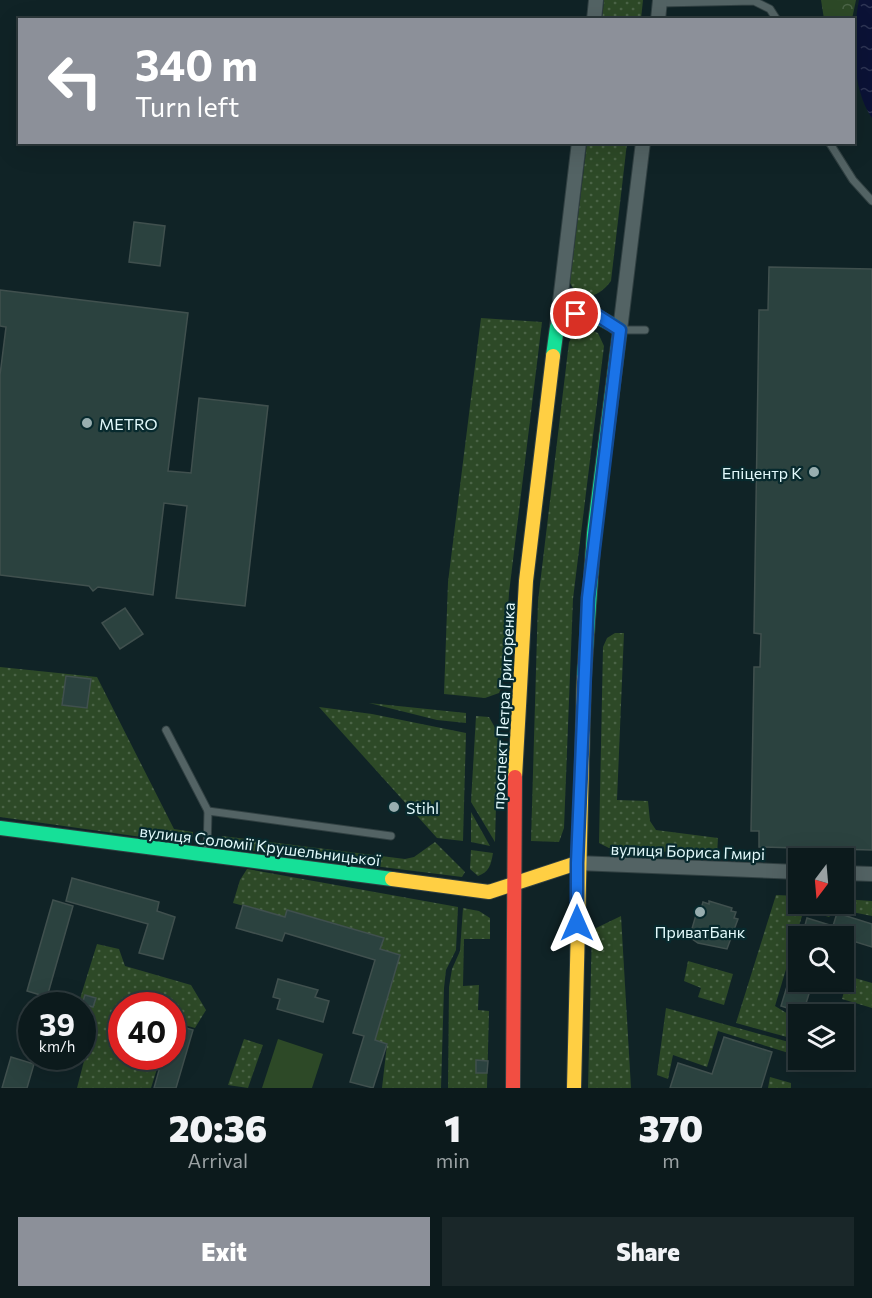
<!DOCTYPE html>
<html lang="en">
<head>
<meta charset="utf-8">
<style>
	body { margin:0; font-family:Commissioner,sans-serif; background:#1a2729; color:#f1f3f6; height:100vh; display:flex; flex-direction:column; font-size:22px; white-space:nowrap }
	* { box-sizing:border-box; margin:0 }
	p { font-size:20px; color:#9aa1a3 }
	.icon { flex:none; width:33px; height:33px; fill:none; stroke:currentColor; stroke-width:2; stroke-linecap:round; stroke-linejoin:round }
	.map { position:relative; height:1088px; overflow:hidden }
	.drawer { display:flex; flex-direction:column; background:#0c1a1c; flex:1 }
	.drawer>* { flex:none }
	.banner { position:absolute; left:18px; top:18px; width:837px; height:126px; border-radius:0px; box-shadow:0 6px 24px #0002,0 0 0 2px #2c383b; background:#8c9099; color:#fff; overflow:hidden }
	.needle { width:39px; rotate:196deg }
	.buttons { position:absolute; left:788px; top:848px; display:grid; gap:12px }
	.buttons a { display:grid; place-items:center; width:66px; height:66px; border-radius:0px; background:#0c1a1c; box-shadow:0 6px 24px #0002,0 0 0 2px #2c383b; font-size:30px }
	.speed { position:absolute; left:18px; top:992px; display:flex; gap:12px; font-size:30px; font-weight:700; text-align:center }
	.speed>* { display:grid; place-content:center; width:78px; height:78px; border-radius:50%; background:#0c1a1c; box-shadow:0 6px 24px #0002,0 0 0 2px #2c383b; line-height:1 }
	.speed small { font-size:15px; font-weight:400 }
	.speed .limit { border:9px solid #d22; background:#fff; color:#111 }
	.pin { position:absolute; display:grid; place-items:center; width:51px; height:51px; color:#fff; margin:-26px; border:3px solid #fff; border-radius:50%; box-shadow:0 2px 6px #0007 }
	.me { position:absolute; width:66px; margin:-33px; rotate:0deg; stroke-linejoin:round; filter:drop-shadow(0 0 4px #0008) }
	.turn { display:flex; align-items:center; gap:21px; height:126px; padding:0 18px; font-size:27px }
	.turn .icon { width:78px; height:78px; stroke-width:2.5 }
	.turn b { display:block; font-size:42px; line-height:51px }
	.eta { display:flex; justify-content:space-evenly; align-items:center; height:102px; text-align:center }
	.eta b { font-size:36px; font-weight:800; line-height:42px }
	.action { display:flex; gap:12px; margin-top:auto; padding:12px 18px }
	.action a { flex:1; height:69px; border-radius:0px; background:#8c9099; color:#fff; font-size:24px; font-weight:800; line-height:69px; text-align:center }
	.action a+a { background:#1a2729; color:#f1f3f6 }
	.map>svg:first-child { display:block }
</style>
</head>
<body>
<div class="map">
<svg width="872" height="1088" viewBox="0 0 872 1088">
	<defs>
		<pattern id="green-dots" width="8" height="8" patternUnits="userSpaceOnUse" patternTransform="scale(1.5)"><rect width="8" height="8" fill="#2d4927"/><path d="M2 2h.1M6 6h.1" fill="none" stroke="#4b6447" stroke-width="1.8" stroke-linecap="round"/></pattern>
		<pattern id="forest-crowns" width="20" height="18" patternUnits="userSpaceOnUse" patternTransform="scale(1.5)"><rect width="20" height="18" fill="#2d4927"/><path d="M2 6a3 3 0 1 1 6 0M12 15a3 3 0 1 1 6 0" fill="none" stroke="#4b6447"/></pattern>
		<pattern id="water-ripples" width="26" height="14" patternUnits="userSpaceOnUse" patternTransform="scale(1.5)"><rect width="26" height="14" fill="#0b1236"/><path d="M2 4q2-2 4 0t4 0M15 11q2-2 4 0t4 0" fill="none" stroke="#2e3554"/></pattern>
	</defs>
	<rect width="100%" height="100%" fill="#102326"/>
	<g fill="url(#green-dots)">
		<polygon points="604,0 643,0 641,19 602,19"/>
		<path d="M587,143H627L611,281C599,297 581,304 570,283Z"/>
		<polygon points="481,318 542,322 509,593 503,683 499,693 485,698 444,694 448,582"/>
		<polygon points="585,328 598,333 604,346 573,599 564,828 559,842 531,841 538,601 569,342 577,330"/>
		<polygon points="615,633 624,633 617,800 648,801 650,821 656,830 718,838 717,855 609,848 599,843 603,647 607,638"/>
		<polygon points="0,667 97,677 174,829 193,832 193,837 170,835 163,840 0,817"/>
		<polygon points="369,703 466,713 466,723 437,720"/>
		<polygon points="319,707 372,714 466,733 463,841 437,838"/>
		<polygon points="476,716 489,717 498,733 495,842 471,802"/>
		<polygon points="471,812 490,846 471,842"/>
		<polygon points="222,836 405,859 414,857 435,842 465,872 462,877 221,847"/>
		<path d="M471,850L493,853C491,865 489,872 478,876L470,869Z"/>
		<polygon points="247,869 458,907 456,950 446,970 444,988 441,1088 382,1088 387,1044 375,1040 380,949 383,938 288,910 285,917 233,903 240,880"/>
		<polygon points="776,895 798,896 798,903 843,903 843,899 872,901 872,916 837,909 829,917 816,913 802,916 775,1006 798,1020 798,1040 736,1023"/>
		<polygon points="463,908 479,911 490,918 490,939 464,939 463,986 479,985 478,1010 489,1011 487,1088 448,1088 449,987 452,969 460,951"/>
		<polygon points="621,916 631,1088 588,1088 592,930"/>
		<polygon points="97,944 119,949 125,966 191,985 206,1010 195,1028 173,1022 172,1005 122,1005 122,1056 161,1056 151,1088 77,1088 92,1030 83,1018 82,1005 78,1005"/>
		<polygon points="688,961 733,974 724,1005 698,997 701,988 684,981"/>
		<polygon points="848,976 872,983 872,1008 842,999"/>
		<polygon points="666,1008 796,1044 795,1055 718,1031 707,1067 673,1055 668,1079 657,1075"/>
		<polygon points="244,1039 263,1045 248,1088 228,1085"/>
		<polygon points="770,1077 791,1083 791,1088 768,1088"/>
	</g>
	<polygon fill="url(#forest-crowns)" points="821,0 856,0 852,19 824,19"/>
	<polygon fill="#2d4927" points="278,1039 323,1054 312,1088 262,1088"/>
	<path fill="url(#water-ripples)" d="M859,0H872V118C851,89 852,34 859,0Z"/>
	<g fill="#2b423f" stroke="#40504e" stroke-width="1.5">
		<polygon points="134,222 165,226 160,266 129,262"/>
		<polygon points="769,267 872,269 872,850 759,847 759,831 751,831 754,667 760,667 761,634 754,633 759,310 768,310"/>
		<polygon points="0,290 188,313 168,471 191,473 199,398 268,406 245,606 176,598 187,506 164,503 153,595 98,587 93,591 89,586 0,575 0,375 6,327 0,326"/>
		<polygon points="125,608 143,634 120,649 102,623"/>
		<polygon points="66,676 91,679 87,708 62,705"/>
		<polygon points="72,878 159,902 157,911 175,917 163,959 139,953 148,924 66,901"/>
		<polygon points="53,900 73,906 47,997 27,991"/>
		<polygon points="709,901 732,908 731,911 736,912 734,918 738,919 727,949 698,943 692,939 693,933 691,932 698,908 701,909 703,902 709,904"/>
		<polygon points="243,905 285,917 287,910 384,938 380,949 400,955 375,1040 387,1044 373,1088 350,1082 364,1036 353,1033 375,960 285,933 282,941 236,928"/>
		<polygon points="837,913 872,924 872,947 827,933 826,936 802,936 807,918 833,926"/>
		<polygon points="796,957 798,957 798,981 813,981 803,1013 781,1006"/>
		<polygon points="278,979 318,990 315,997 329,1001 323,1022 277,1009 280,999 273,997"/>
		<polygon points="85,995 96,998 93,1007 82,1004"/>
		<polygon points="172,1024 193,1030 176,1088 154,1088 163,1056 172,1056"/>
		<polygon points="724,1037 772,1052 761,1088 670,1088 678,1063 712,1074"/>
		<polygon points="11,1057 34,1064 27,1088 2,1088"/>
		<polygon points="476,1060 488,1061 487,1073 476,1073"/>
	</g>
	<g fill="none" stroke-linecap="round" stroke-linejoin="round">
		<g stroke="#314042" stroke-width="9">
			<g id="lane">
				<polyline points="660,3 754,1 770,9 777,20"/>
				<polyline points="829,142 853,180 872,201"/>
				<polyline points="620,330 645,330"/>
				<polyline points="166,730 208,811 207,854"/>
				<polyline points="208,811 391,836"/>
			</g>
		</g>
		<g stroke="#314042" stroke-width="16">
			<g id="street">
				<polyline points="594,20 596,0"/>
				<polyline points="658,20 660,0"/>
				<polyline points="557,327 579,142"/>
				<polyline points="620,330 643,142"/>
				<polyline points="577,863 798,872"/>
				<polyline points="843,873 872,874"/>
			</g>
		</g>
		<g stroke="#314042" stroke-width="16">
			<g id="fast">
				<path d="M553,356L557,327C581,310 597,313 620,330L594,533L584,678"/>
				<polyline points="0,828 392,879"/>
			</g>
		</g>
		<g stroke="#314042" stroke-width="16">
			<g id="slow">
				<polyline points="515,777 526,581 553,356"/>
				<polyline points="392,879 489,892 577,863"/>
				<polyline points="574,1088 584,678"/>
			</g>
		</g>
		<g stroke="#314042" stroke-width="16">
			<polyline id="jam" points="513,1088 515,777"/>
		</g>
		<use href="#lane" stroke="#536364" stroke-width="7"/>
		<use href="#street" stroke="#536364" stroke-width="14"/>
		<use href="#fast" stroke="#16e098" stroke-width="14"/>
		<use href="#slow" stroke="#ffcf43" stroke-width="14"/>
		<use href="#jam" stroke="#f24e42" stroke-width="14"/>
	</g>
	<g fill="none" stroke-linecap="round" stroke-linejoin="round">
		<g stroke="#114b97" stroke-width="15">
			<polyline id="route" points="576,314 595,314 620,330 588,598 577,863 577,923"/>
		</g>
		<use href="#route" stroke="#1a73e8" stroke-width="10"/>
	</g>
	<g fill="#98aeb0" stroke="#082a2e" stroke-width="2">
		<circle cx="87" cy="423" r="6"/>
		<circle cx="814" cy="472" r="6"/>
		<circle cx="394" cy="807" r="6"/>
		<circle cx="700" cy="912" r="6"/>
	</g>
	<g text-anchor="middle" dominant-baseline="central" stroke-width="4.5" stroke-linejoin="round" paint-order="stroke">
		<g font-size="16" fill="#e2f9fb" stroke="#082a2e" text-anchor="start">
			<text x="99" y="423">METRO</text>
			<text x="802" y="472" text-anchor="end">Епіцентр К</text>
			<text x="406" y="807">Stihl</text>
			<text x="700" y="931" text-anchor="middle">ПриватБанк</text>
		</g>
		<g font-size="16" fill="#e2f9fb" stroke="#082a2e">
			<text transform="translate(503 706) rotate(-87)">проспект Петра Григоренка</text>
			<text transform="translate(260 845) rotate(7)">вулиця Соломії Крушельницької</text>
			<text transform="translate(688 851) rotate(2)">вулиця Бориса Гмирі</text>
		</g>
	</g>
</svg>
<div class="buttons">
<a><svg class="needle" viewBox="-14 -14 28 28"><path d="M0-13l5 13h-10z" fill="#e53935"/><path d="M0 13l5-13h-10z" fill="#9aa1a3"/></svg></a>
<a><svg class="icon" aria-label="search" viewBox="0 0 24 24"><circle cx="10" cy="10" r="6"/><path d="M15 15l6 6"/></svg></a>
<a><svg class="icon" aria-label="layers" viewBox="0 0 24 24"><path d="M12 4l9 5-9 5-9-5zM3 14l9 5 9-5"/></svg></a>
</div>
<div class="speed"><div>39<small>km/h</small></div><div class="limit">40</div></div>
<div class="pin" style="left:576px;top:314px;background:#d93025"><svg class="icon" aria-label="arrive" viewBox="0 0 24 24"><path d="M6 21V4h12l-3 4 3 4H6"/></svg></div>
<svg class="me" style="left:577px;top:923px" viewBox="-20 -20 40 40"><path d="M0-17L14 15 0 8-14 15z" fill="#1a73e8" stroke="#fff" stroke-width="4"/></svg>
<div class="banner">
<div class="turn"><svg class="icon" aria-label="left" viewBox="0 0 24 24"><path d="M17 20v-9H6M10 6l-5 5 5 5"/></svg><div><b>340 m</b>Turn left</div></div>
</div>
</div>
<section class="drawer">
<div class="eta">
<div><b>20:36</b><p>Arrival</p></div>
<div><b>1</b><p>min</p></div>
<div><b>370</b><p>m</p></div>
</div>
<div class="action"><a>Exit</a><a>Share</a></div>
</section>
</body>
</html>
